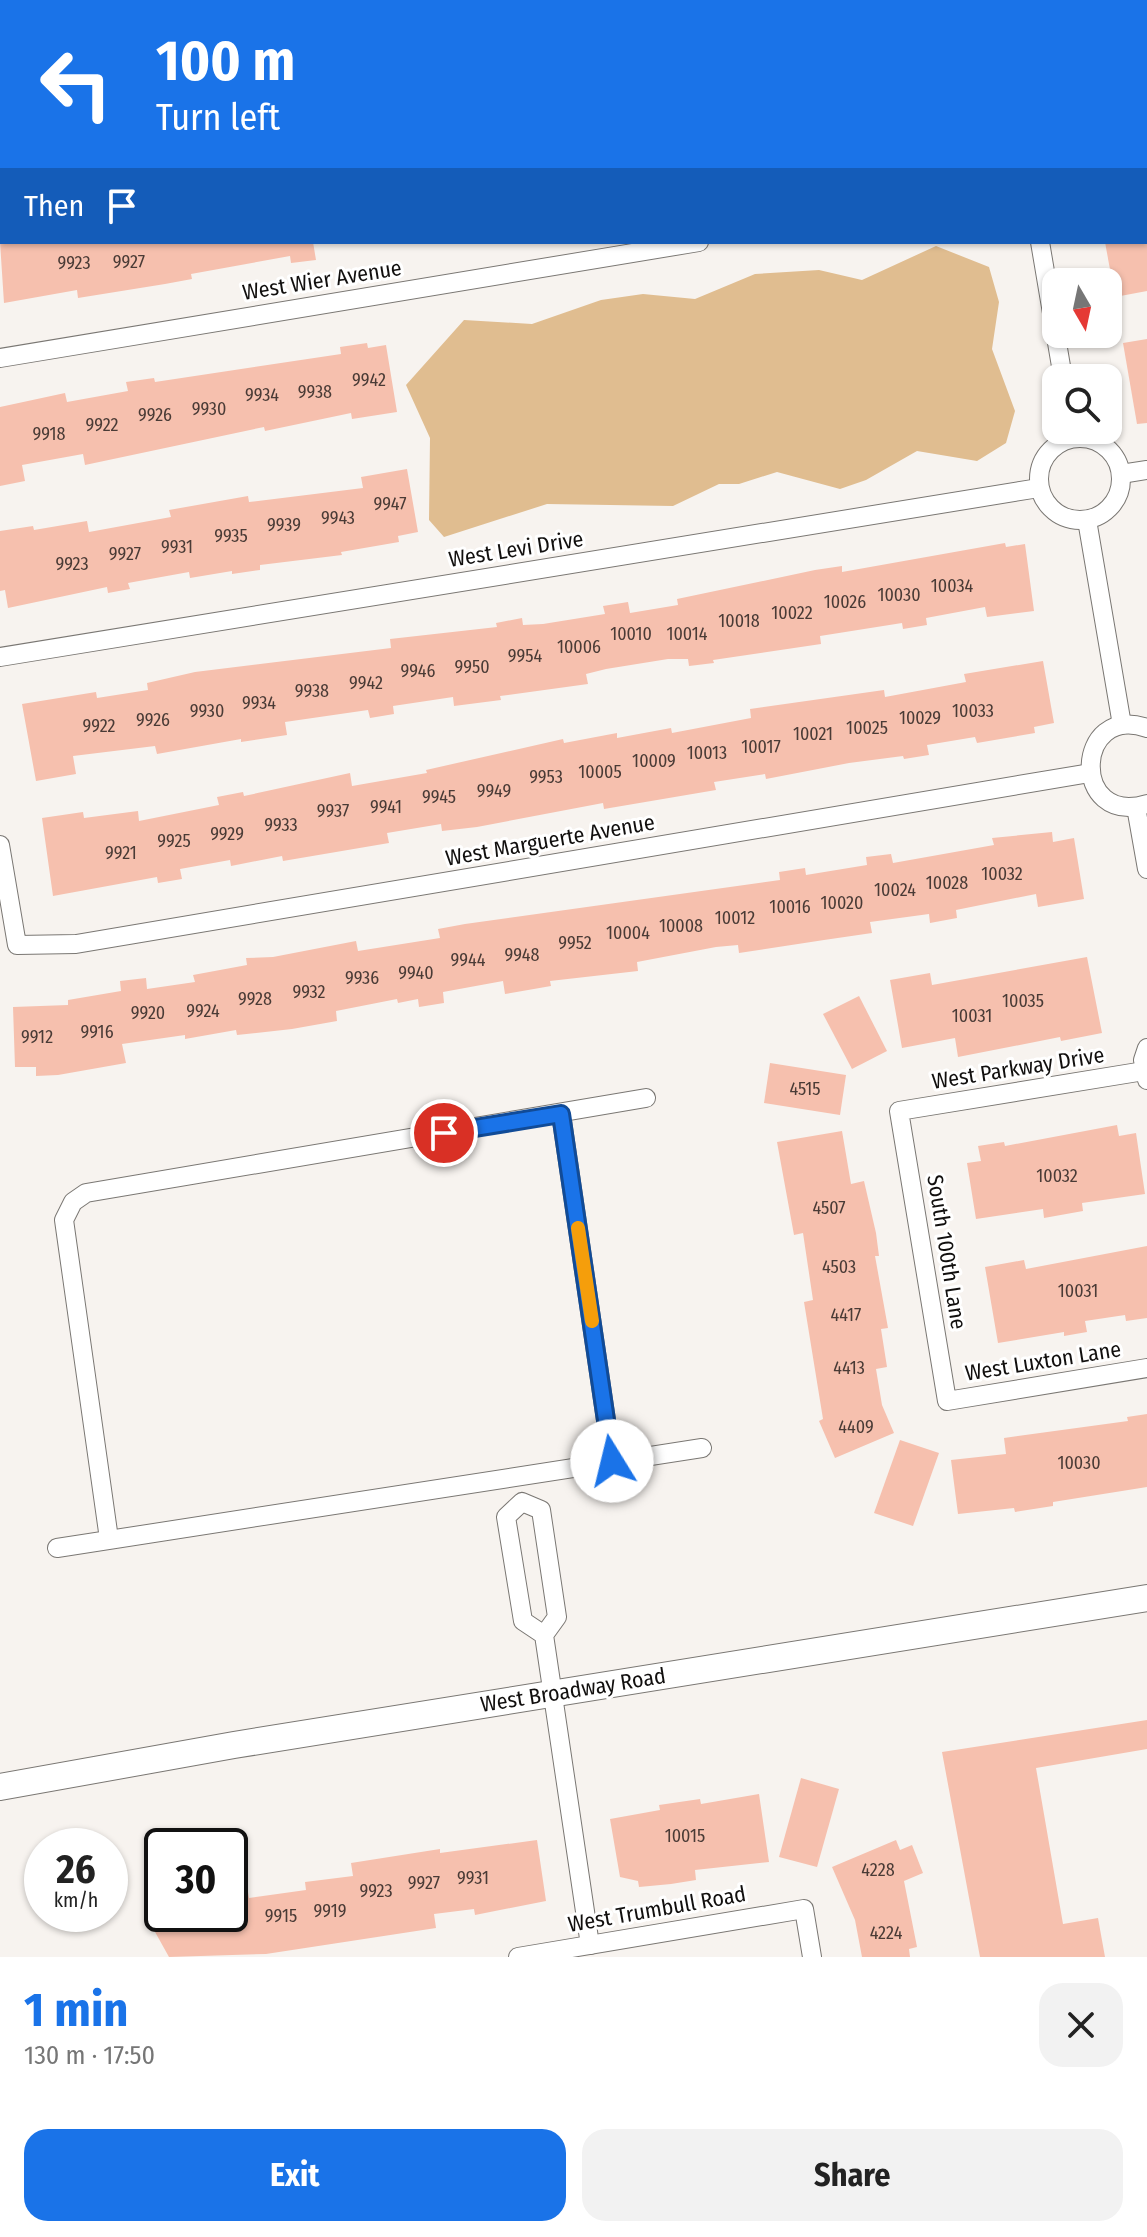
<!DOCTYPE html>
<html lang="en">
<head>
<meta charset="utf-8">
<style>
	body { margin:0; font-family:"Fira Sans Condensed",sans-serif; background:#f2f2f2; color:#222; height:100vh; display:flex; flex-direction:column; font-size:30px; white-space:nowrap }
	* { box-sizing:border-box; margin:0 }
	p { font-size:26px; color:#767676 }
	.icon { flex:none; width:44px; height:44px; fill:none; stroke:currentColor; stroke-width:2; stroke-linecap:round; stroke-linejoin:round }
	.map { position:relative; height:1957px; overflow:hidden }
	.sheet { display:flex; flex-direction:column; background:#fff; flex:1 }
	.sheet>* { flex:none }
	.guide { position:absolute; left:0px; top:0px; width:1148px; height:244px; box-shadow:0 2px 6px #0004; background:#1a73e8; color:#fff; overflow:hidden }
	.needle { width:52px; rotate:171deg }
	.buttons { position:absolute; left:1042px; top:268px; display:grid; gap:16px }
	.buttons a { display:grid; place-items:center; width:80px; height:80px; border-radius:16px; background:#fff; box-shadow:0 2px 6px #0004; font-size:40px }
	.speed { position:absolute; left:24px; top:1828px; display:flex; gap:16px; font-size:40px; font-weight:700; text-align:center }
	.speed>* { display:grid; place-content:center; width:104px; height:104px; border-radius:50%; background:#fff; box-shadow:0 2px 6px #0004; line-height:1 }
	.speed small { font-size:20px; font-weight:400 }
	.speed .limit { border:4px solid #111; border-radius:12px; background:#fff; color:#111 }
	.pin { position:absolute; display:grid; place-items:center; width:68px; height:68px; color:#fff; margin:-34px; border:4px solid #fff; border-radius:50%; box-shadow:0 2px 8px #0007 }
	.me { position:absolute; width:88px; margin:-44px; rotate:351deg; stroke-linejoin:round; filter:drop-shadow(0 0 6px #0008) }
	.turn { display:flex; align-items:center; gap:28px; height:168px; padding:0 24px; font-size:36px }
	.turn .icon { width:104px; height:104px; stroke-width:2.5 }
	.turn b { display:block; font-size:56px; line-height:68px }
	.then { display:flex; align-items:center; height:76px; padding:0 24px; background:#0003; gap:16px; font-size:30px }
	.round { display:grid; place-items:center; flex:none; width:84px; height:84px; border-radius:24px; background:#f2f2f2 }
	.overview { display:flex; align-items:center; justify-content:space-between; height:136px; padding:0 24px }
	h1 { font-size:48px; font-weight:700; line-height:60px; color:#1a73e8 }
	.primary-button { display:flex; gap:16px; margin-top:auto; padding:16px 24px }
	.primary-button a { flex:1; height:92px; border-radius:24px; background:#1a73e8; color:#fff; font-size:32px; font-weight:700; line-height:92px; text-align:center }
	.primary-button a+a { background:#f2f2f2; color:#222 }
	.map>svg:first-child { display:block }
</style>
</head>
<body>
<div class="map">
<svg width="1147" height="1957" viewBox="0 0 1147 1957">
	<rect width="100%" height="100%" fill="#f7f3ef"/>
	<polygon fill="#e0bd90" points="936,246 989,267 999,302 992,349 1015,411 1006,443 977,461 917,451 866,480 840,489 777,472 739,484 719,484 673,506 547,504 444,537 429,520 430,438 406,385 464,320 532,324 601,300 643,294 695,299 755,274 819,270 862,280"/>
	<g fill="#f6c0ae">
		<polygon points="0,242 313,242 316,260 291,263 290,256 191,274 192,279 165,284 78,298 77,290 4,303"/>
		<polygon points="1105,242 1147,242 1147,291 1115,297"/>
		<polygon points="1147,339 1147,423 1137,424 1123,343"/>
		<polygon points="367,343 368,348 386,345 397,412 352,419 351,413 265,431 264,427 85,465 83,454 22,465 25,481 0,486 0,407 65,393 67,402 128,391 126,382 154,378 155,382 341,354 340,347"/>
		<polygon points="407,469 418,532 398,536 399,542 341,552 342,555 260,565 260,570 232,574 232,571 190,578 189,572 128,583 130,589 108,593 107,587 8,608 5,590 0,591 0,531 33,526 34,530 87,521 89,532 171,517 169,510 248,496 249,502 363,488 361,477"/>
		<polygon points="1005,543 1006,547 1025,544 1034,611 987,617 985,607 926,618 927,625 903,629 902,623 820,636 821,644 713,660 714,663 689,666 688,659 668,659 606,669 586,674 588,684 500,696 501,700 454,706 453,697 393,706 394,714 370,718 368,710 285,722 287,735 241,742 241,739 157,754 155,746 73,756 76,774 36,781 22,704 96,692 97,698 148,690 147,683 195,672 391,648 390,639 497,627 496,623 522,618 523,625 543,624 605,614 603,606 628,602 630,613 678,605 677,599 815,570 842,566 842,572"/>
		<polygon points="1043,661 1054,723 1034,727 1035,733 977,743 975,737 927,745 929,755 904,759 903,756 849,763 766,779 765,774 714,782 716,790 604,809 603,803 477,827 442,831 441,824 387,833 389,843 283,861 282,856 231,866 230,860 180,869 182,879 158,883 157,877 53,896 42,818 83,812 84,818 138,811 139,821 219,805 217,797 243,792 244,796 350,773 352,786 427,773 426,770 563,739 564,743 617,733 617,738 671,728 672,733 751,718 750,709 884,690 885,697 966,682 964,674"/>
		<polygon points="1052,832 1053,842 1074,838 1084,899 1038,907 1036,894 956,910 957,918 930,923 929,914 870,922 872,933 824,940 739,953 738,945 716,947 637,962 638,971 550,981 551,986 505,994 503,981 443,992 444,1003 419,1007 418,999 398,1003 397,999 336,1011 337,1021 292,1029 237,1035 236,1030 185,1039 185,1035 122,1044 126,1063 58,1075 36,1076 36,1067 15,1067 13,1007 68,1005 68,1000 121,991 120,981 146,978 147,989 195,982 193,975 247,965 246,958 273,957 356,941 358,951 440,938 438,929 465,924 780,880 779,872 805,868 806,875 867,865 866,857 891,854 893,863 994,845 992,838"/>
		<polygon points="1087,957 1102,1033 1061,1041 1060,1037 958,1057 955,1038 902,1048 890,980 930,973 932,985"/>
		<polygon points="859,996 887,1051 852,1069 823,1014"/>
		<polygon points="770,1063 846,1075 840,1115 764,1103"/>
		<polygon points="1117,1125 1119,1136 1136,1133 1145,1194 1082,1203 1083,1211 1044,1218 1043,1209 976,1219 967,1163 981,1161 978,1146 1004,1142 1005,1146"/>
		<polygon points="842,1131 851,1184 864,1181 876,1233 879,1256 875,1256 888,1328 881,1329 887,1367 876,1369 882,1405 894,1433 835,1458 819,1421 823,1419 804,1302 813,1300 803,1233 794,1235 777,1142"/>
		<polygon points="1147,1246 1147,1318 1126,1321 1125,1315 1085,1321 1087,1332 1064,1336 1064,1332 998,1343 985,1267 1024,1260 1026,1269"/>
		<polygon points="1147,1414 1147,1487 1053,1502 1053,1506 1015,1512 1014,1508 958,1514 951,1460 1006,1454 1004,1438 1128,1421 1127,1417"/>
		<polygon points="900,1440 939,1453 913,1526 874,1513"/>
		<polygon points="1147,1720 1147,1749 1036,1768 1063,1924 1098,1918 1105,1957 980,1957 942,1752"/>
		<polygon points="801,1778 839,1789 817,1867 779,1857"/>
		<polygon points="759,1794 769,1862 695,1870 696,1880 671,1884 639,1887 638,1881 620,1877 610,1819 660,1810 659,1805 700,1799 701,1804"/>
		<polygon points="537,1840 546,1901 475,1915 474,1909 434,1914 436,1928 266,1954 169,1957 145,1914 230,1914 230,1845 240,1844 249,1898 306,1890 305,1882 353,1876 351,1863 440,1849 440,1853"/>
		<polygon points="896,1840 900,1850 912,1845 923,1873 904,1881 917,1947 909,1949 910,1957 862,1957 855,1920 832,1867"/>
	</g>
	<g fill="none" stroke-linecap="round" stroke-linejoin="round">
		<g stroke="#7a7773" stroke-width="20">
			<g id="minor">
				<polyline points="999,0 999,2"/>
				<polyline points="337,2 349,0"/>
				<polyline points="0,59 2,59"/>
				<polyline points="1146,169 1147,168"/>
				<polyline points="1040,242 1063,378"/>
				<polyline points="0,358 699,242"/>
				<circle cx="1080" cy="479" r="41"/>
				<polyline points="1121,474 1147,470"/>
				<polyline points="1087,520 1122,725"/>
				<polyline points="0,657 1039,488"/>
				<path d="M1147,728C1074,703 1070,827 1147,804"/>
				<polyline points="1136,807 1147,869"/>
				<polyline points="0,845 17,945 76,944 1090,773"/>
				<polyline points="1144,1071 899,1111 947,1401 1147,1368"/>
				<polyline points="1147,1080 1143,1060 1147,1048"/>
				<polyline points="561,1114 612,1461"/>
				<polyline points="109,1539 64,1220 73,1202 86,1193 646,1098"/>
				<polyline points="57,1548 702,1448"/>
				<polyline points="544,1635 523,1621 506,1517 522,1502 541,1510 557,1617 544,1635 590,1945"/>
				<polyline points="518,1957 804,1909 812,1957"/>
			</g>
		</g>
		<g stroke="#7a7773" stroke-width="28">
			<polyline id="secondary" points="0,1787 234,1745 1147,1598"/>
		</g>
		<use href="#minor" stroke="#fff" stroke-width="18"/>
		<use href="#secondary" stroke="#fff" stroke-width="26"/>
	</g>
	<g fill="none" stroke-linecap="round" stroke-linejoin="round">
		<g stroke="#114b97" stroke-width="20">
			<polyline id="route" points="444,1133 561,1114 612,1461"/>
		</g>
		<use href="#route" stroke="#1a73e8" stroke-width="14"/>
		<polyline stroke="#f59e0b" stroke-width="14" points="578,1228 592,1321"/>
	</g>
	<g text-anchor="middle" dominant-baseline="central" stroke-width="6" stroke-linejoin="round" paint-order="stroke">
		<g font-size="18" fill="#4a3b36">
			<text x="129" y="262">9927</text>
			<text x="74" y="263">9923</text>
			<text x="369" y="380">9942</text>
			<text x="315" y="392">9938</text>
			<text x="262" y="395">9934</text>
			<text x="209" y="409">9930</text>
			<text x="155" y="415">9926</text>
			<text x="102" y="425">9922</text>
			<text x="49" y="434">9918</text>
			<text x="390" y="504">9947</text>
			<text x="338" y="518">9943</text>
			<text x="284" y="525">9939</text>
			<text x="231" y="536">9935</text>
			<text x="177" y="547">9931</text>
			<text x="125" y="554">9927</text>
			<text x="72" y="564">9923</text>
			<text x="952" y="586">10034</text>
			<text x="899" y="595">10030</text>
			<text x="845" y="602">10026</text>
			<text x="792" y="613">10022</text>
			<text x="739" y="621">10018</text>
			<text x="631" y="634">10010</text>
			<text x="687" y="634">10014</text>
			<text x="579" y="647">10006</text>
			<text x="525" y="656">9954</text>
			<text x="472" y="667">9950</text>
			<text x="418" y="671">9946</text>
			<text x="366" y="683">9942</text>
			<text x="312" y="691">9938</text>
			<text x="259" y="703">9934</text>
			<text x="207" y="711">9930</text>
			<text x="973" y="711">10033</text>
			<text x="920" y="718">10029</text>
			<text x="153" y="720">9926</text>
			<text x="99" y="726">9922</text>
			<text x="867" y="728">10025</text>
			<text x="813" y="734">10021</text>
			<text x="761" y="747">10017</text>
			<text x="707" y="753">10013</text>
			<text x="654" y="761">10009</text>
			<text x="600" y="772">10005</text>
			<text x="546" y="777">9953</text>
			<text x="494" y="791">9949</text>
			<text x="439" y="797">9945</text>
			<text x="386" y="807">9941</text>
			<text x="333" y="811">9937</text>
			<text x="281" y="825">9933</text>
			<text x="227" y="834">9929</text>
			<text x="174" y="841">9925</text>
			<text x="121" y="853">9921</text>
			<text x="1002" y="874">10032</text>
			<text x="947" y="883">10028</text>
			<text x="895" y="890">10024</text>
			<text x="842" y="903">10020</text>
			<text x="790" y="907">10016</text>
			<text x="735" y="918">10012</text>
			<text x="681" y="926">10008</text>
			<text x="628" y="933">10004</text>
			<text x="575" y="943">9952</text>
			<text x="522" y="955">9948</text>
			<text x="468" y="960">9944</text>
			<text x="416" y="973">9940</text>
			<text x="362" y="978">9936</text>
			<text x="309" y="992">9932</text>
			<text x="255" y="999">9928</text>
			<text x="1023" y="1001">10035</text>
			<text x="203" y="1011">9924</text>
			<text x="148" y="1013">9920</text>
			<text x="972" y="1016">10031</text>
			<text x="97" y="1032">9916</text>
			<text x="37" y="1037">9912</text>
			<text x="805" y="1089">4515</text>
			<text x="1057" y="1176">10032</text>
			<text x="829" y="1208">4507</text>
			<text x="839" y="1267">4503</text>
			<text x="1078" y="1291">10031</text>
			<text x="846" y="1315">4417</text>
			<text x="849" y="1368">4413</text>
			<text x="856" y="1427">4409</text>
			<text x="1079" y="1463">10030</text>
			<text x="685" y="1836">10015</text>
			<text x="878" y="1870">4228</text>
			<text x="473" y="1878">9931</text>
			<text x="424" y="1883">9927</text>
			<text x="376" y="1891">9923</text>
			<text x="330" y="1911">9919</text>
			<text x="281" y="1916">9915</text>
			<text x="886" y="1933">4224</text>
		</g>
		<g font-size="22" fill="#110f0e" stroke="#fff">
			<text transform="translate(322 280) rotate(-9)">West Wier Avenue</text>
			<text transform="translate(516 549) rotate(-9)">West Levi Drive</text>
			<text transform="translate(550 840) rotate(-10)">West Marguerte Avenue</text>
			<text transform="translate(1018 1068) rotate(-9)">West Parkway Drive</text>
			<text transform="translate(947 1252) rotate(81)">South 100th Lane</text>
			<text transform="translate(1043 1361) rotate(-9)">West Luxton Lane</text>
			<text transform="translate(573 1690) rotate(-9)">West Broadway Road</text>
			<text transform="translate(657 1909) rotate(-10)">West Trumbull Road</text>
		</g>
	</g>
</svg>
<div class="buttons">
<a><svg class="needle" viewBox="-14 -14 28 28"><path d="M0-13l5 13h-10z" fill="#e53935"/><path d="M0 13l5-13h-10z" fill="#767676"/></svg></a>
<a><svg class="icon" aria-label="search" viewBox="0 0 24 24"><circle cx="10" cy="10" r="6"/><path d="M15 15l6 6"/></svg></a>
</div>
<div class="speed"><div>26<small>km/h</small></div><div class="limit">30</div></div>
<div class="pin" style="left:444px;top:1133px;background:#d93025"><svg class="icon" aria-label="arrive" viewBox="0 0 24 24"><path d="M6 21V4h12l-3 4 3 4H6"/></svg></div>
<svg class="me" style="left:612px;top:1461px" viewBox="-20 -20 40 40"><circle r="19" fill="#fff"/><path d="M0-13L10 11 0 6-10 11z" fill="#1a73e8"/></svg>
<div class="guide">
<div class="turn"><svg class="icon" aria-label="left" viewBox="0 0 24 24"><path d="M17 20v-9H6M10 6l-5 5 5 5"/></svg><div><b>100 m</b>Turn left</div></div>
<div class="then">Then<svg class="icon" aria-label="arrive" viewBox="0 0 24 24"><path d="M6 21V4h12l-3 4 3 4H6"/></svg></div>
</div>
</div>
<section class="sheet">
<div class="overview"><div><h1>1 min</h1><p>130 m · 17:50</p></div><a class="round"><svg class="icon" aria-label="close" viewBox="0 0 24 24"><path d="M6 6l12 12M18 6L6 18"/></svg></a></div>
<div class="primary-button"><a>Exit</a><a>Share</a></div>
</section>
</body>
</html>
